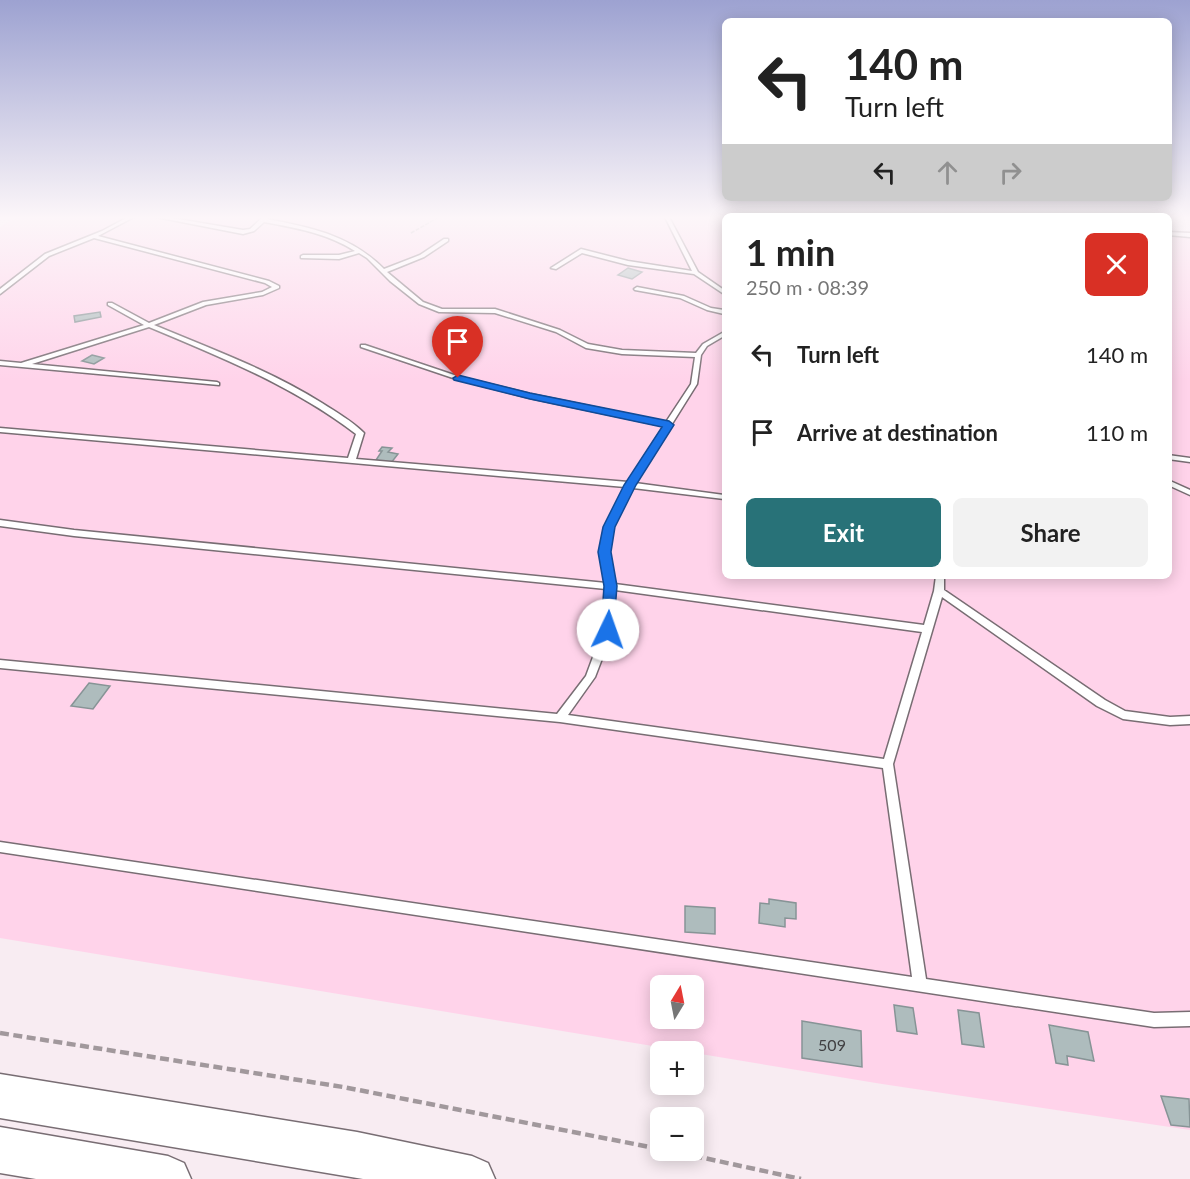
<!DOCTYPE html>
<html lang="en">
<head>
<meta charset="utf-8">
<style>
	body { margin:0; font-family:Lato,sans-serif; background:#f2f2f2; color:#222; height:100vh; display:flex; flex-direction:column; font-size:22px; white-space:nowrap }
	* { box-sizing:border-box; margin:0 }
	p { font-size:20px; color:#767676 }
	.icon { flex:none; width:33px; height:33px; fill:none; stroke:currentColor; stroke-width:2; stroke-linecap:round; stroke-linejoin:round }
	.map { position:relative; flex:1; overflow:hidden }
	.details { position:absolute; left:722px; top:213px; width:450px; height:366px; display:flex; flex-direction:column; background:#fff; border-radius:9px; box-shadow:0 3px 15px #0003 }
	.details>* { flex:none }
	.top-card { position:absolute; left:722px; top:18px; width:450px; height:183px; border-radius:9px; box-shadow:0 3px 15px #0003; background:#fff; color:#222; overflow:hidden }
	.needle { width:39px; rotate:10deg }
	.fabs { position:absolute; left:650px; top:975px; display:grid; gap:12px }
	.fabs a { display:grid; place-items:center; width:54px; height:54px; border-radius:9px; background:#fff; box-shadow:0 3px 15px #0003; font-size:30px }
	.pin { position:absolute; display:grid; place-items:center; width:51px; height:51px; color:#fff; margin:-62px -26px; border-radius:50% 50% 50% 0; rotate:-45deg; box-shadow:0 0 6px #0007 }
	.pin .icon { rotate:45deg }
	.me { position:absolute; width:66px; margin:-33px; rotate:3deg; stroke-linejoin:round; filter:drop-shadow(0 0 4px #0008) }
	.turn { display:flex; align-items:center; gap:21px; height:126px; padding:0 24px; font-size:27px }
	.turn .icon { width:78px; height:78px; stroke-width:2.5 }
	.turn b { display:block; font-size:42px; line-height:51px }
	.lanes { display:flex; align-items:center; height:57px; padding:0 24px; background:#0003; justify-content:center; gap:30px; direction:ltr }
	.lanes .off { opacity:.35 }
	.round { display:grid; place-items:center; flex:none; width:63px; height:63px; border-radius:9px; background:#f2f2f2 }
	.head { display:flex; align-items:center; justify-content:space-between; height:102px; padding:0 24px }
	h1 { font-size:36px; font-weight:700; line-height:45px }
	.cta { display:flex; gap:12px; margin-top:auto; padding:12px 24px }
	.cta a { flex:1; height:69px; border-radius:9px; background:#287278; color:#fff; font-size:24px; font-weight:700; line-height:69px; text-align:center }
	.cta a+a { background:#f2f2f2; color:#222 }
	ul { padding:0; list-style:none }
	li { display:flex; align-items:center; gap:18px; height:78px; padding:0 24px }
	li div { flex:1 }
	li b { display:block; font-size:22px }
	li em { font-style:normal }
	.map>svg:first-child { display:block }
</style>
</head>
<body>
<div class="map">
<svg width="1190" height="1179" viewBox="0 0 1190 1179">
	<rect width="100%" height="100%" fill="#f8ecf2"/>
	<path fill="#ffd3ea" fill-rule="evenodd" d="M17,217H724V576H1168L1169,234L1190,236V1130L882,1084L0,938V227ZM660,986H693V1018H660Z"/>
	<g fill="#aebcbd" stroke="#879496" stroke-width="1.5">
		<polygon points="628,268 642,272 632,279 618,275"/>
		<polygon points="100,312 101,317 75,322 74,316"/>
		<polygon points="92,355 104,358 94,364 82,361"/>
		<polygon points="382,447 392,448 388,452 398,454 391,463 376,460 382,451 379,451"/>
		<polygon points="89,683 110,686 93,709 71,706"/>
		<polygon points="769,899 796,903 796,919 785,918 785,927 759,923 760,903 769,904"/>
		<polygon points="685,906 715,908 715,934 685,932"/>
		<polygon points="894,1005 913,1008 917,1034 897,1031"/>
		<polygon points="958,1010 979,1013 984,1047 962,1044"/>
		<polygon points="802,1021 861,1031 862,1067 802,1058"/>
		<polygon points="1049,1025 1088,1032 1094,1061 1067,1056 1068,1065 1056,1063"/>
		<polygon points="1161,1096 1189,1099 1190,1127 1171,1125"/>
	</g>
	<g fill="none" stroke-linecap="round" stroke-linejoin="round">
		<g stroke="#786d73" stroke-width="3">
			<g id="service">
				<path d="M128,217H134L98,236L269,281L279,286V288L263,295L206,305L154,325C211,349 270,370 322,403C336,412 352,421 364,433L356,459L628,482L664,426L530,398L456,379L361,347V345H365L460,377L530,394L666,422L691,384L695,357L622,354L586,348L556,332L495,313L439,312L419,304L390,281L367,258L359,253L339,259L301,258V256L303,255H339L355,251C327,233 296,228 264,222L254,231L243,234L156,217H166L243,230L250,229L263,217H268L267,219C312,228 350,235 384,269L420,255L444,239H448V241L424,257L387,272L423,302L442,309H495L560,330L588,344L622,350L696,353L703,344L724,332V336L707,346L701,355L697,384L635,483L724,495V499L633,488L613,527L608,552L615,584L924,625L934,591L936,576H944V590L1105,700L1125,711L1170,717L1190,716V724L1170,725L1123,719L1097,706L942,597L893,764L926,979L1154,1013L1190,1012V1026L1154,1027L0,852V842L912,977L883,768L560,722L0,668V660L557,714L586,676L603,630L606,589L74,536L0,526V520L74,530L606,583L600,552L605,527L625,487L0,432V428L348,458L356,434C293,386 221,357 149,327L32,364L217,382L219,383V385L0,365V361L21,363L144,325L108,305V303H112L149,323L203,302L262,292L272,287L265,283L94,238L49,256L0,294V289L45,254L102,231ZM615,590L922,632L884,759L568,715L595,677L613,630Z"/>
				<polygon points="665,217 669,217 698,272 724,290 724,294 694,274 628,265 582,253 556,269 551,268 581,249 628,261 692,271"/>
				<polygon points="1168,232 1190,233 1190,237 1168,235"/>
				<polygon points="637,287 684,296 711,308 724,310 724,314 707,310 680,298 635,290 634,289"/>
				<polygon points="1168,455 1190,458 1190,462 1168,459"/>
				<polygon points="1168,480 1190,490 1190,495 1168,485"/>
			</g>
		</g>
		<g stroke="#786d73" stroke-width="3">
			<g id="secondary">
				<polygon points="0,1074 357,1132 472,1156 488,1163 495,1179 363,1179 0,1118"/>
				<polygon points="0,1127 168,1156 184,1163 191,1179 36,1179 0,1173"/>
			</g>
		</g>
		<polyline stroke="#a1989c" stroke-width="1.5" stroke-dasharray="4 1.5" stroke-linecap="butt" points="411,233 439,217"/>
		<g stroke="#a1989c" stroke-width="4.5" stroke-dasharray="9 4.5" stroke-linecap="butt">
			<polyline points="0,1033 343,1087 660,1149"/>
			<polyline points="667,1150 801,1179"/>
		</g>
		<use href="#service" fill="#fff" fill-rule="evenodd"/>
		<use href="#secondary" fill="#fff" fill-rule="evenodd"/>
	</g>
	<linearGradient id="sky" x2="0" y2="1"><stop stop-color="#9da2d1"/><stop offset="0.57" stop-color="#fcf6f9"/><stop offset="1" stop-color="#fcf6f9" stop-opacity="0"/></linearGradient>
	<rect width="1190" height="382" fill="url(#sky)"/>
	<polygon fill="#1a73e8" stroke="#114b97" stroke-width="1.5" points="458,375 530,393 669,421 674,425 636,485 615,527 611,552 617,586 613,634 603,634 601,630 604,586 598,552 603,527 624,485 662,427 530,399 454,380 453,378"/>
	<g text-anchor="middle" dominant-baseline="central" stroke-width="4.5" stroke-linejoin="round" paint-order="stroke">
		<g font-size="16" fill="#404042">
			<text x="832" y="1044">509</text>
		</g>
	</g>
</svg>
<div class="fabs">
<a><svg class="needle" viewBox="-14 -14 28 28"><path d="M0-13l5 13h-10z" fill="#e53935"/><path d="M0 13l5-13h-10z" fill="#767676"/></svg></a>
<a>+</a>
<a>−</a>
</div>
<div class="pin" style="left:458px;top:378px;background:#d93025"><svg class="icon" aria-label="arrive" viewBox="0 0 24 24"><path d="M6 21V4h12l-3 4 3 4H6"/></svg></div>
<svg class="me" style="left:608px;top:630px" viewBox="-20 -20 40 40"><circle r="19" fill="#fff"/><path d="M0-13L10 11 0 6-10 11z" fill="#1a73e8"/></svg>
<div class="top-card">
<div class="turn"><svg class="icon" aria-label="left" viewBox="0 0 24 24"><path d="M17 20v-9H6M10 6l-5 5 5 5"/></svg><div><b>140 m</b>Turn left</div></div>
<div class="lanes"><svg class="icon" aria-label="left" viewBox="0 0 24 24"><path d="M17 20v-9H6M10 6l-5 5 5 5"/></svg><svg class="icon off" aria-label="ahead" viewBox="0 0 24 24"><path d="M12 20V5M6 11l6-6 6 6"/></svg><svg class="icon off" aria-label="right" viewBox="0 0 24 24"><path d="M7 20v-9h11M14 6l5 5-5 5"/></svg></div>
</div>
<section class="details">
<div class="head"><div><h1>1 min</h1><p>250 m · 08:39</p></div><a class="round" style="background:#d93025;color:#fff"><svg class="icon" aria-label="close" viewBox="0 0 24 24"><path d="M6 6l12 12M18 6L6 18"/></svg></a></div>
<ul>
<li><svg class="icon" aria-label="left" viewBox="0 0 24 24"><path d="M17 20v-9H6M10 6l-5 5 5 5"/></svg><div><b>Turn left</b></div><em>140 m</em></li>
<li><svg class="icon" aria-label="arrive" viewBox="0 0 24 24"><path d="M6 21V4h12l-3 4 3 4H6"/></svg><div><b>Arrive at destination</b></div><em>110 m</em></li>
</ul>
<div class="cta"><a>Exit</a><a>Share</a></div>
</section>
</div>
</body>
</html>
